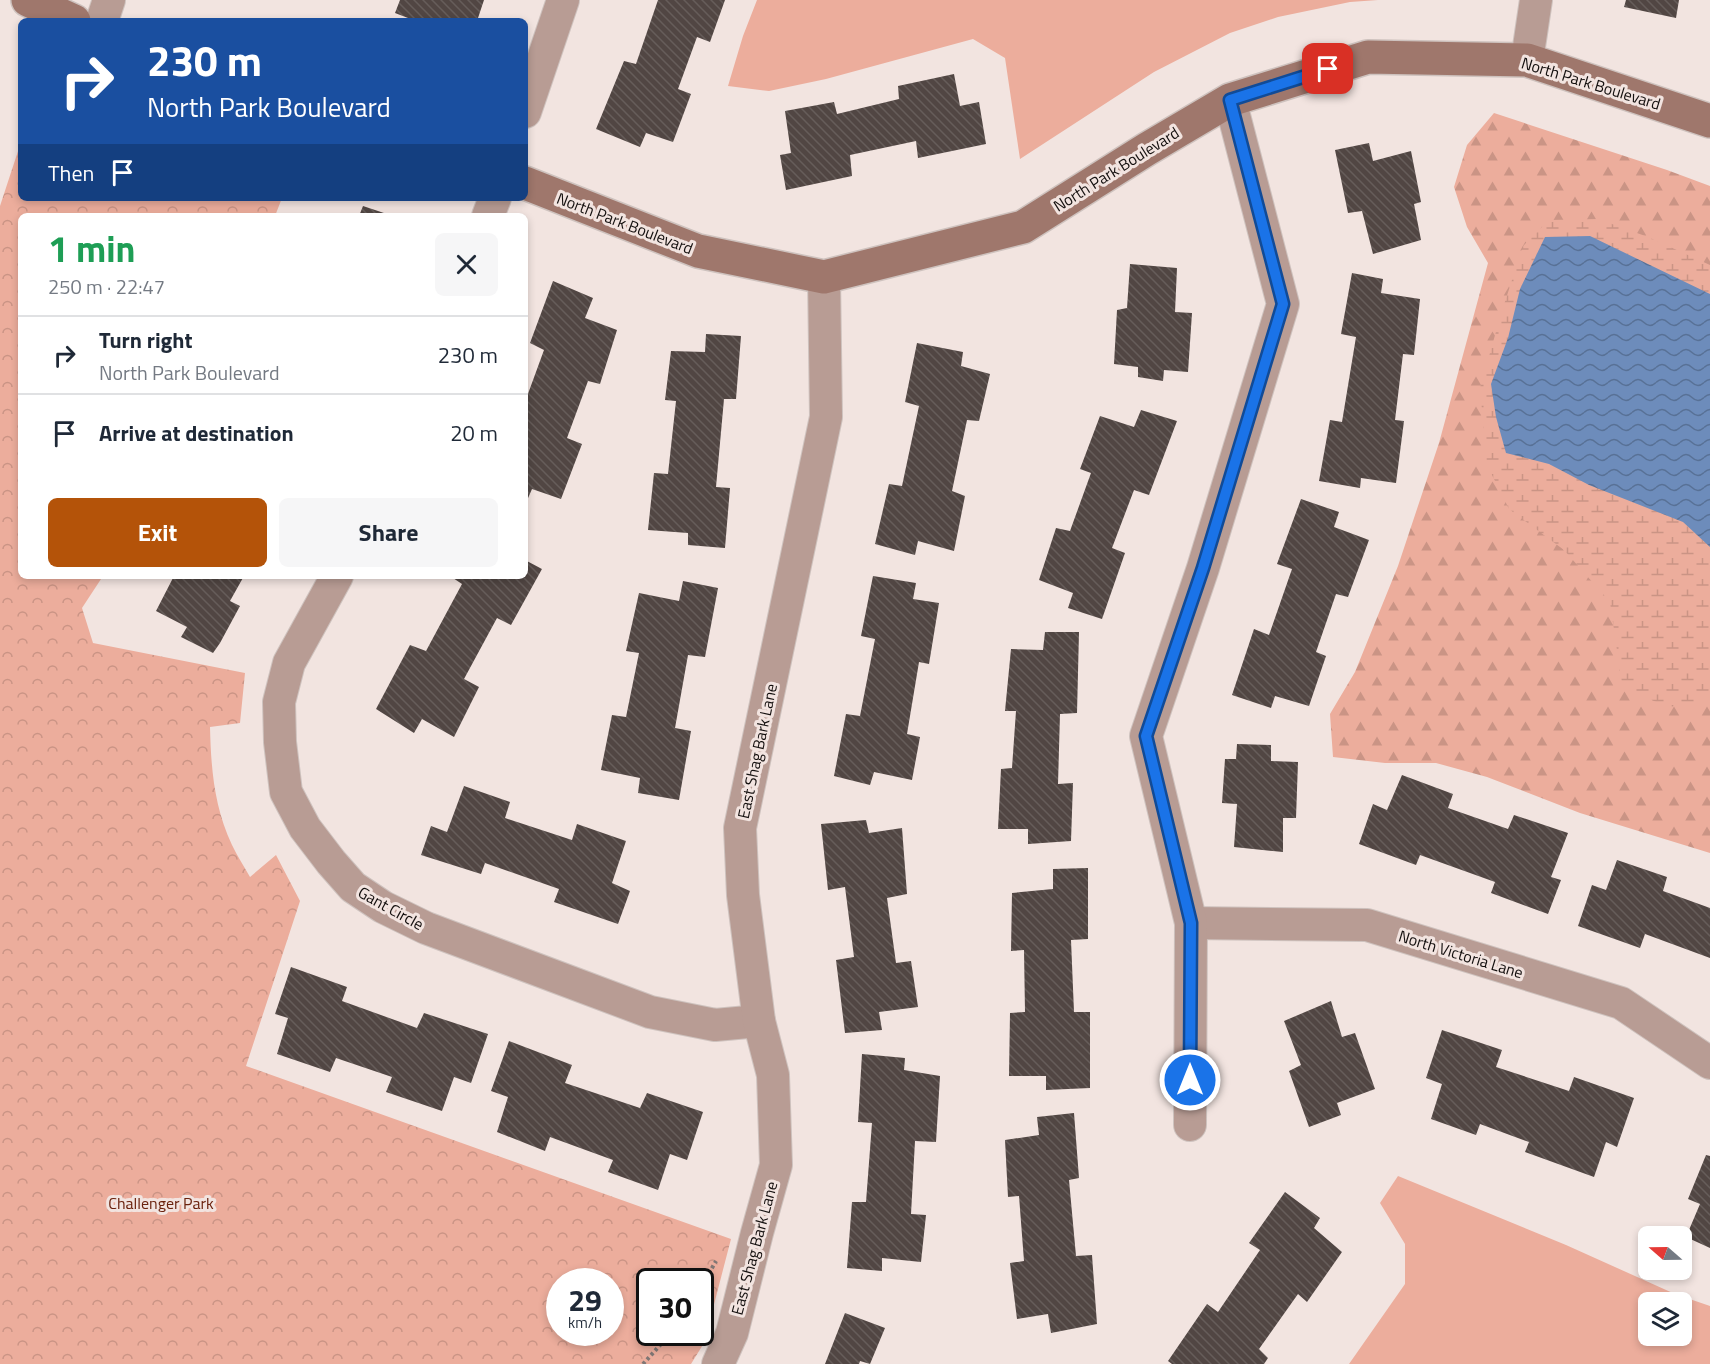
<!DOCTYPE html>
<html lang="en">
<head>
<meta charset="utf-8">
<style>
	body { margin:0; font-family:"Titillium Web",sans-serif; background:#f6f6f7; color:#1f2937; height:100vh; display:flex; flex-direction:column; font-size:22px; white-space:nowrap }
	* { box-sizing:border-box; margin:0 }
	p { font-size:20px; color:#747a83 }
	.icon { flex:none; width:33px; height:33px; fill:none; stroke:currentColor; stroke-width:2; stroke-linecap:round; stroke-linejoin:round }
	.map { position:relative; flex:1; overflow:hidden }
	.panel { position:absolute; left:18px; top:213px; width:510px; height:366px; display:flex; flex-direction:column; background:#fff; border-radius:9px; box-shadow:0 3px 9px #0003 }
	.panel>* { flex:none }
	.hud { position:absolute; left:18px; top:18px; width:510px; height:183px; border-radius:9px; box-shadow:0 3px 9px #0003; background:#1a4fa0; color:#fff; overflow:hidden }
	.needle { width:39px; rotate:290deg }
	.fabs { position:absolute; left:1638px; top:1226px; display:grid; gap:12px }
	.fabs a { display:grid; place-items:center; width:54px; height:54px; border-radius:9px; background:#fff; box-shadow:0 3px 9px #0003; font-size:30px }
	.speed { position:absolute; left:546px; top:1268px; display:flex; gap:12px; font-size:30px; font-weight:700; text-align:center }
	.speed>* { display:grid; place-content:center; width:78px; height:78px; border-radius:50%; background:#fff; box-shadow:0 3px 9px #0003; line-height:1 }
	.speed small { font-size:15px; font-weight:400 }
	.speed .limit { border:3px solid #111; border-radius:9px; background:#fff; color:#111 }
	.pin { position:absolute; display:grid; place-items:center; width:51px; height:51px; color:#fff; margin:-26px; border-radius:12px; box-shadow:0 3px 9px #0006 }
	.me { position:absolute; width:66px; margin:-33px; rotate:0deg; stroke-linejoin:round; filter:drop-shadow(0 0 4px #0008) }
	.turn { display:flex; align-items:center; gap:21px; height:126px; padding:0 30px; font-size:27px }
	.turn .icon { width:78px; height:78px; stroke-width:2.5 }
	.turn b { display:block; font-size:42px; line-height:51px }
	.then { display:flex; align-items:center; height:57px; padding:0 30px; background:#0003; gap:12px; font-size:22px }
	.round { display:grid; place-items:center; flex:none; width:63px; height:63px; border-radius:9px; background:#f6f6f7 }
	.head { display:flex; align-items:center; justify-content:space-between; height:102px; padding:0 30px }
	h1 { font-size:36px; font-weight:700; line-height:45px; color:#1e9e55 }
	.primary-button { display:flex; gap:12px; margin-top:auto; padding:12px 30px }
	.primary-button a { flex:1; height:69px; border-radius:9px; background:#b45309; color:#fff; font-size:24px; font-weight:700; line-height:69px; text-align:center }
	.primary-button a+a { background:#f6f6f7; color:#1f2937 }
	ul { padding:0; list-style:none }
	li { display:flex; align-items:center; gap:18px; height:78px; padding:0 30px; border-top:2px solid #e0e1e3 }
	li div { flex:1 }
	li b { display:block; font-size:22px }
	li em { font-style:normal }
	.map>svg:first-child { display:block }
</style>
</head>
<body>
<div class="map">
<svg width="1710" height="1364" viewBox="0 0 1710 1364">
	<defs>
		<pattern id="forest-firs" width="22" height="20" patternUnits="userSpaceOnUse" patternTransform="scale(1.5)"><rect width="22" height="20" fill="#ecad9c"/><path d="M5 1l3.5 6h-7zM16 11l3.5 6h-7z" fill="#ca9485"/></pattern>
		<pattern id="wetland-marsh" width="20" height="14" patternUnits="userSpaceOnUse" patternTransform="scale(1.5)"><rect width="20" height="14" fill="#ecad9c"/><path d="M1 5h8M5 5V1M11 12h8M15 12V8" fill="none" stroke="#ca9485"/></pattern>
		<pattern id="park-crowns" width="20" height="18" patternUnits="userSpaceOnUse" patternTransform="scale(1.5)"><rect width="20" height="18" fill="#ecad9c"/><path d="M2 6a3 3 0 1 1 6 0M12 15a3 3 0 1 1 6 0" fill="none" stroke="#ca9485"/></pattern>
		<pattern id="water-waves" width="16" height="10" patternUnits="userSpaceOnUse" patternTransform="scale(1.5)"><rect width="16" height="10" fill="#6d8cbb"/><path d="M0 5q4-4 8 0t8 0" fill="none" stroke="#587196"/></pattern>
		<pattern id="building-back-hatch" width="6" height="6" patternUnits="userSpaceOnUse" patternTransform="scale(1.5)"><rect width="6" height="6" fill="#514643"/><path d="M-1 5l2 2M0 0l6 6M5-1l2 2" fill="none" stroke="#665d5a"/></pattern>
	</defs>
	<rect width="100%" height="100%" fill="#f2e4e0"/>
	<g fill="#ecad9c" fill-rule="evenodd">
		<polygon points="757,0 1378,0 1350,2 1278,17 1230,33 1154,72 1020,159 1005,58 973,39 826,79 769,91 728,86 743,36"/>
		<path d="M1398,1176L1566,1245L1675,1294L1710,1306V1364H1349L1405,1284V1244L1380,1203ZM1648,1302H1682V1335H1648Z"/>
	</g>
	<polygon fill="url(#forest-firs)" points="1494,113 1667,170 1710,186 1710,853 1580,813 1487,777 1436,763 1385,763 1333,757 1330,714 1355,672 1398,566 1439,443 1488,263 1467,227 1454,187 1467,145"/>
	<polygon fill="url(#wetland-marsh)" points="1598,219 1648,237 1710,265 1710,703 1666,707 1622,685 1610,602 1564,550 1509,509 1487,465 1480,388 1501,314 1523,246 1549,220"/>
	<path fill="url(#park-crowns)" fill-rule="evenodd" d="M21,142V198H282L275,216H21V576H103L82,608L93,643L245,673L240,723L210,727C211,768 214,807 232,845C237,856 244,866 250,877L276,855L300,901L246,1066L731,1239L704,1343L691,1364H0V206ZM560,1281H610V1332H560ZM650,1281H700V1332H650Z"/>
	<polygon fill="url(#water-waves)" points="1590,236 1710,294 1710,547 1683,522 1589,485 1549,464 1506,453 1496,417 1491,384 1508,338 1520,289 1545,237"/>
	<g fill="url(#building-back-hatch)">
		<polygon points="400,0 484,0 477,21 407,21 408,18 395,13"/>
		<polygon points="658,0 725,0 710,42 697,37 678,89 691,94 673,142 646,133 640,147 596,129 624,61 636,64"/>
		<polygon points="1626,0 1679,0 1676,18 1624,7"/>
		<polygon points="954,74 960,106 979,102 986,144 918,158 916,141 850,155 852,176 786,190 780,155 791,153 785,111 834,102 837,114 899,99 898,86"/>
		<polygon points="1369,143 1373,161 1411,151 1421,202 1414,204 1421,240 1373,254 1362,211 1348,213 1335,150"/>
		<polygon points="363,206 393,216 359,216"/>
		<polygon points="1130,264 1177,268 1175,312 1192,313 1188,372 1164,370 1163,381 1138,377 1138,367 1114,364 1117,310 1127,308"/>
		<polygon points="1352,273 1383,279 1381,293 1420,299 1414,355 1403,354 1395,420 1404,421 1396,483 1361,478 1360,488 1319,481 1330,420 1342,422 1356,337 1341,334"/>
		<polygon points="553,281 593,298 585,318 617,330 600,384 588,381 567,438 582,444 561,499 532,489 525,505 525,402 544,350 530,343"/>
		<polygon points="706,334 741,336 736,399 724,399 716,487 730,488 725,548 688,545 688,533 648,530 654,473 668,474 676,401 665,400 671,351 705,352"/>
		<polygon points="917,343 963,352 961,366 990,374 979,421 967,420 952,491 965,496 954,551 918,541 915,555 875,544 889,484 902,486 919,406 905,402"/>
		<polygon points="1141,410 1177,421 1149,495 1134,490 1112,548 1125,553 1102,619 1068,608 1073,593 1039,580 1056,528 1070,531 1091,473 1080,469 1100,416 1134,427"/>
		<polygon points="1301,499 1339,512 1334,527 1369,540 1348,597 1336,594 1316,652 1326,656 1309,706 1275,696 1271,708 1232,695 1254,629 1269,635 1292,569 1277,564"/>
		<polygon points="525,560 542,569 511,625 497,618 464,679 479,687 454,737 422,719 414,733 376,709 410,645 426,651 462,584 450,576 525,576"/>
		<polygon points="174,576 244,576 230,601 240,606 220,643 213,653 181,637 187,627 156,611"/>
		<polygon points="873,576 916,583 913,599 939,603 929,664 919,662 907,734 920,737 912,780 874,772 870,785 834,776 846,714 860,716 875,639 861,636"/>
		<polygon points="683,581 718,588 705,657 688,655 675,728 691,731 679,800 638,793 640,778 601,770 612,715 626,717 639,653 626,651 639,593 679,601"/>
		<polygon points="1045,632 1079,632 1077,713 1060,714 1058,784 1073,783 1071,841 1028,844 1028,829 998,829 1001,769 1012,768 1016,711 1005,711 1011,649 1043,650"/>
		<polygon points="1237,744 1271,745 1271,761 1298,762 1296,818 1283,818 1283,852 1234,847 1237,804 1222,803 1225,759 1236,759"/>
		<polygon points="1402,775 1453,794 1448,808 1508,829 1514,815 1568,833 1551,877 1561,880 1548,914 1491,893 1495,882 1420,855 1416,865 1359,844 1373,804 1387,810"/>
		<polygon points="464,786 510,802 505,818 572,840 577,824 626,841 612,883 630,891 618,924 554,902 559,889 485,863 481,874 421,855 431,826 447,832"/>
		<polygon points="866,820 869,833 902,828 907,894 887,898 896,963 911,961 918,1007 879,1012 882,1030 845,1033 836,960 854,957 845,887 828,890 821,824"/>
		<polygon points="1617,860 1667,877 1663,891 1710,908 1710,958 1645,934 1640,948 1578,926 1592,885 1606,890"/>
		<polygon points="1088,868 1088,939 1071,940 1074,1012 1090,1012 1090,1088 1046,1090 1046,1076 1009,1076 1010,1013 1025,1012 1024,950 1011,951 1012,893 1053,889 1053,869"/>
		<polygon points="291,967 347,987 342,1001 417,1028 424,1013 488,1034 471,1083 454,1077 442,1111 386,1092 392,1077 336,1058 330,1072 277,1054 288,1018 275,1014"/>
		<polygon points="1331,1001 1342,1037 1355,1033 1375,1089 1337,1103 1341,1115 1309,1127 1289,1071 1301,1065 1284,1021"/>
		<polygon points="1442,1030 1502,1050 1496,1067 1569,1091 1574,1077 1634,1098 1617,1147 1606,1142 1594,1177 1525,1152 1529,1142 1480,1124 1476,1135 1431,1119 1442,1084 1426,1078"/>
		<polygon points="509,1041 572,1065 565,1083 640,1108 647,1093 703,1112 687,1160 670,1154 658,1190 608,1172 613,1160 550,1137 545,1151 497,1132 508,1097 491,1091"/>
		<polygon points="862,1054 905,1058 904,1070 940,1076 936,1142 915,1141 911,1214 926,1215 921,1262 882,1258 882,1271 847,1268 852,1202 866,1202 872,1123 858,1122"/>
		<polygon points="1074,1113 1079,1178 1069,1180 1076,1256 1092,1255 1097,1324 1051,1333 1048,1314 1017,1319 1010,1263 1024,1261 1019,1196 1008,1197 1005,1140 1039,1135 1037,1117"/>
		<polygon points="1706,1155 1710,1156 1710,1248 1686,1237 1700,1204 1688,1199"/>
		<polygon points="1285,1192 1320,1218 1314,1228 1342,1252 1307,1302 1298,1294 1259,1349 1268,1358 1264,1364 1172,1364 1168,1361 1207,1304 1218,1312 1260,1250 1249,1243"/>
		<polygon points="845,1313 885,1328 870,1364 860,1361 859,1364 825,1364"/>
	</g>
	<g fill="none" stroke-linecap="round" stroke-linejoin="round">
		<g stroke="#cec2be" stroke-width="34">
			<g id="street">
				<polyline points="102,21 109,0"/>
				<polyline points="1527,60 1536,0"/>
				<polyline points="525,112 563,0"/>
				<polyline points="488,216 495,198"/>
				<polyline points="337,576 289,663 279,702 280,742 286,792 305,828 331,862 353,887 383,907 426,928 650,1012 715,1025 759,1021"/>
				<polyline points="1191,923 1367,925 1621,1003 1710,1063"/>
				<polyline points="1190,1125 1191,923 1146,736 1203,568 1283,304 1230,100"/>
				<polyline points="718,1364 732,1333 757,1233 776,1165 773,1075 759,1021 743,895 740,828 826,417 824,277"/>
			</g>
		</g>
		<g stroke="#cec2be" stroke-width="36">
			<g id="secondary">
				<polyline points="28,0 74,21"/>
				<polyline points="525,183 698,251 824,277 1023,227 1147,149 1230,100 1368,57 1527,60 1710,121"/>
			</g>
		</g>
		<g stroke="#807775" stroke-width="4" stroke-dasharray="3 3" stroke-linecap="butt">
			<polyline points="700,1289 716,1261"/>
			<polyline points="643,1364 672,1332"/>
		</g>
		<use href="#street" stroke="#b89c94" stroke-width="32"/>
		<use href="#secondary" stroke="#9f776c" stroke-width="33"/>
	</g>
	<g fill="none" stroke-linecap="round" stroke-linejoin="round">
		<g stroke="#114b97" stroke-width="15">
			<polyline id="route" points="1190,1080 1191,923 1146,736 1203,568 1283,304 1230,100 1328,69"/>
		</g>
		<use href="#route" stroke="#1a73e8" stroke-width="10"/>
	</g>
	<g text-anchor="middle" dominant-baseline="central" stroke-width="6" stroke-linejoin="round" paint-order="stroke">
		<g font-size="16" fill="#130f0e" stroke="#f2e4e0">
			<text transform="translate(1591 83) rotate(17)">North Park Boulevard</text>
			<text transform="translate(1116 169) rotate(-32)">North Park Boulevard</text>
			<text transform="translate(625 223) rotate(21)">North Park Boulevard</text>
			<text transform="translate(757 751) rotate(-78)">East Shag Bark Lane</text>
			<text transform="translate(391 908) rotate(29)">Gant Circle</text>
			<text transform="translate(1461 954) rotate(17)">North Victoria Lane</text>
			<text transform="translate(754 1248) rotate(-75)">East Shag Bark Lane</text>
		</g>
		<g font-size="16" fill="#6b220d" stroke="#f2e4e0">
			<text x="161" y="1203">Challenger Park</text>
		</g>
	</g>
</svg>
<div class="fabs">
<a><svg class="needle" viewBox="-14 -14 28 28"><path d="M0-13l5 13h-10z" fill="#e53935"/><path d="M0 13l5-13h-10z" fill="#747a83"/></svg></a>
<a><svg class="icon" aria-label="layers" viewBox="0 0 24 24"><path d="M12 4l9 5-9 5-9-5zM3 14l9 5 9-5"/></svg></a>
</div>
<div class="speed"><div>29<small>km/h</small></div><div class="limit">30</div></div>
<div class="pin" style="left:1328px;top:69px;background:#d93025"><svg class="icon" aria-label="arrive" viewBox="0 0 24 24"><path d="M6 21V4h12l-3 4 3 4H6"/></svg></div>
<svg class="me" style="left:1190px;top:1080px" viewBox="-20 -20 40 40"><circle r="17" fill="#1a73e8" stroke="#fff" stroke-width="3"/><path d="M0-11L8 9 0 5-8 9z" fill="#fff"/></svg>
<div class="hud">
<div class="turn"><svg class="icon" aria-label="right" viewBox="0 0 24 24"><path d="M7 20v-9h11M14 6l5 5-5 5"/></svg><div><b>230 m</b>North Park Boulevard</div></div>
<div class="then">Then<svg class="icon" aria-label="arrive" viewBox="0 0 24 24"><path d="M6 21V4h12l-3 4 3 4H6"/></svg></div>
</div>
<section class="panel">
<div class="head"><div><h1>1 min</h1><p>250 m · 22:47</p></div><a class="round"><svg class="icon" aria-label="close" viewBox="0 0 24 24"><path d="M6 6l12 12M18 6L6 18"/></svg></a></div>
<ul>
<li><svg class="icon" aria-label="right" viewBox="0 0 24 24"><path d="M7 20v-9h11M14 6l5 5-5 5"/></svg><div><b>Turn right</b><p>North Park Boulevard</p></div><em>230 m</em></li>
<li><svg class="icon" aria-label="arrive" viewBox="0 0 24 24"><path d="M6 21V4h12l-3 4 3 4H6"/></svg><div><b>Arrive at destination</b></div><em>20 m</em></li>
</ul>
<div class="primary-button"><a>Exit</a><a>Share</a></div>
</section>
</div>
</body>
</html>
